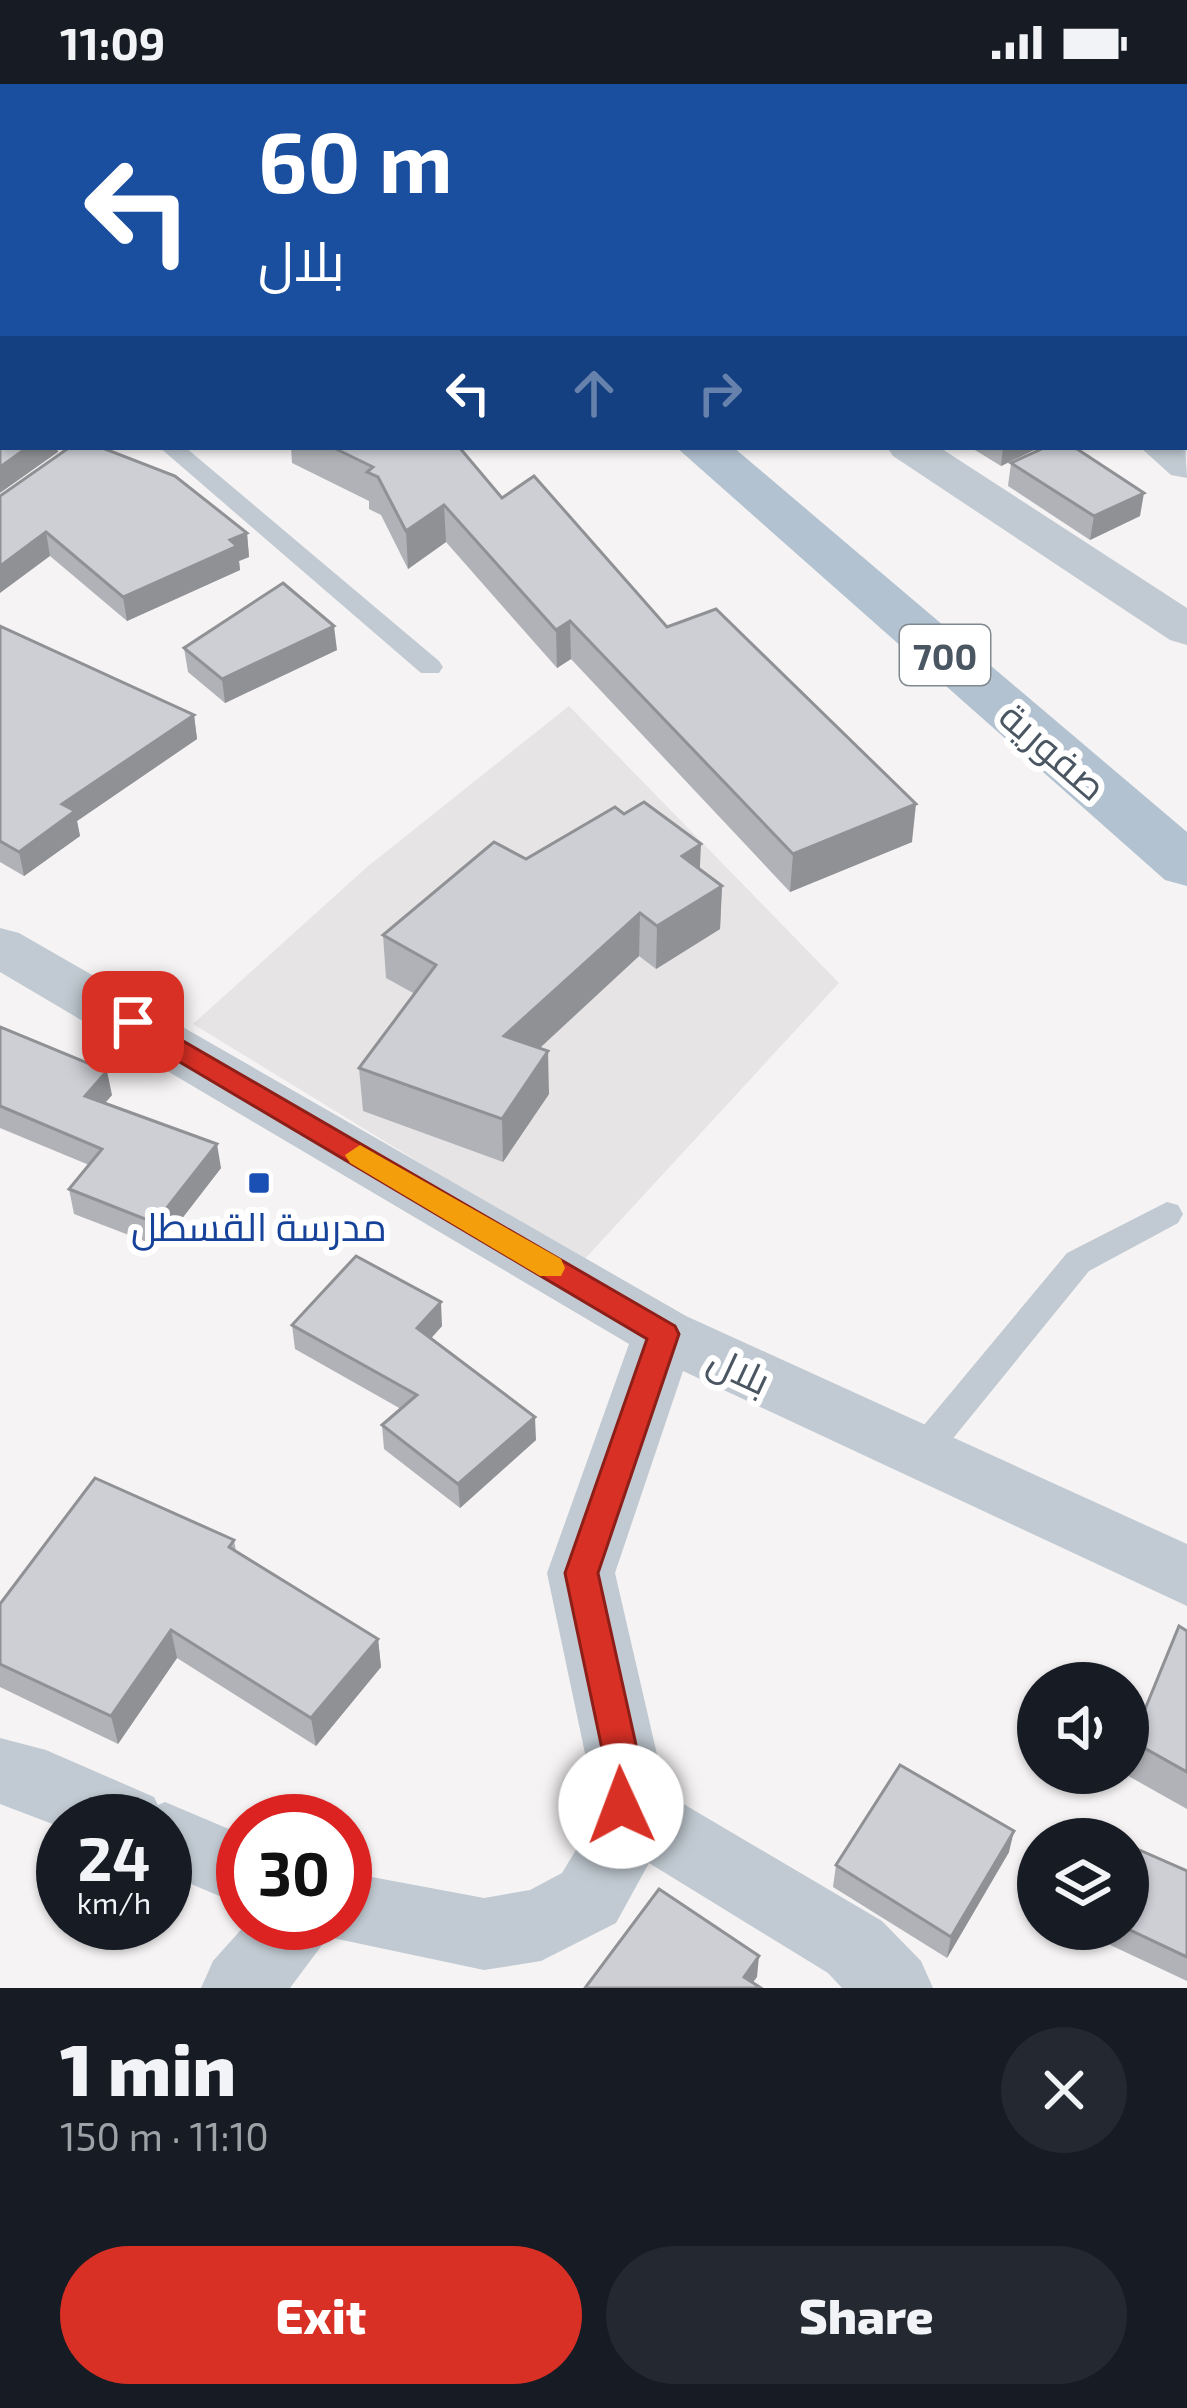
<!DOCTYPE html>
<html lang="en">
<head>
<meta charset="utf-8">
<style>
	body { margin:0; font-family:"Exo 2",Cairo,sans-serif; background:#242831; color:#f1f3f6; height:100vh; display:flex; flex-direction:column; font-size:45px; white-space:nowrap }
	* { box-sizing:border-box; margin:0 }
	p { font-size:39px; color:#9ea1a6 }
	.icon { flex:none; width:66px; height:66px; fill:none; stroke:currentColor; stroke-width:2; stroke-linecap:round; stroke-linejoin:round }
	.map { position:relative; height:1904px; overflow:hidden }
	.panel { display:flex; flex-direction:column; background:#171b24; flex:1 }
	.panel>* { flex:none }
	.banner { position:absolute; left:0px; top:0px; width:1188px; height:366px; box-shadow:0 3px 9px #0004; background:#1a4fa0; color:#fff; overflow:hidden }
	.buttons { position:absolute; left:1017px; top:1578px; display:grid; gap:24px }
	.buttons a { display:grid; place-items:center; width:132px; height:132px; border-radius:50%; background:#171b24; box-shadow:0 3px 9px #0004; font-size:60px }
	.speed { position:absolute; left:36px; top:1710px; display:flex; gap:24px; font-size:60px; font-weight:700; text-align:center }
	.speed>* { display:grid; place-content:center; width:156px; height:156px; border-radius:50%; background:#171b24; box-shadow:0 3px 9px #0004; line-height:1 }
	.speed small { font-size:30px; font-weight:400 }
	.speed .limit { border:18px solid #d22; background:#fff; color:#111 }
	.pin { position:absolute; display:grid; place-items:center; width:102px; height:102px; color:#fff; margin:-51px; border-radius:24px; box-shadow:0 6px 18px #0006 }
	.me { position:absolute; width:132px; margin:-66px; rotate:358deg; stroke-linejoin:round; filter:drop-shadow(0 0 9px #0008) }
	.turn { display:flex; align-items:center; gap:42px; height:252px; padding:0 60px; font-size:54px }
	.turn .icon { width:156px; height:156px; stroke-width:2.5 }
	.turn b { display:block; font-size:84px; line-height:102px }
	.lanes { display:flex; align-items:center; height:114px; padding:0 60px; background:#0003; justify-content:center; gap:60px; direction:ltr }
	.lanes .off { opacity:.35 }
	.round { display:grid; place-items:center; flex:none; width:126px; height:126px; border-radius:63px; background:#242831 }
	.headline { display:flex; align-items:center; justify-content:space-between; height:204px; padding:0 60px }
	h1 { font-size:72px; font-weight:800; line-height:90px }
	.button { display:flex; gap:24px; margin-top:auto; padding:24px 60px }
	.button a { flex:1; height:138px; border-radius:72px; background:#d93025; color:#fff; font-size:48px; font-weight:800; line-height:138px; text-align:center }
	.button a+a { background:#242831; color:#f1f3f6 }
	.status { display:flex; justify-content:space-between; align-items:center; height:84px; padding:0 60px; background:#171b24; direction:ltr }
	.status svg { height:33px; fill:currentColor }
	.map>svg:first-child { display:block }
</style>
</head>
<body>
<div class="status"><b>11:09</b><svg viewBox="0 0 49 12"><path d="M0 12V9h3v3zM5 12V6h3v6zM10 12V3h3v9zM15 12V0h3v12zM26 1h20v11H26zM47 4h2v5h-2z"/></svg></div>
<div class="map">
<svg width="1187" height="1904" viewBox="0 0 1187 1904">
	<rect width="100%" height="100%" fill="#f5f3f3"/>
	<polygon fill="#e6e4e5" points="569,622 839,899 582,1178 193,940 367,783"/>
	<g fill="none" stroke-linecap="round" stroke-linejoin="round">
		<g fill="#c1cad2" fill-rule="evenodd">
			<polygon points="159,363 185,363 439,577 443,583 439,589 421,589"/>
			<polygon points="1167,1118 1178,1121 1183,1130 1178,1139 1089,1187 933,1379 921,1383 909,1379 904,1369 909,1359 1067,1169"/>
		</g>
		<g fill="#c1cad2" fill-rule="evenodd">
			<polygon points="261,0 301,0 303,3 263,3"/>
			<rect x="0" y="264" width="3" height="26"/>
			<polygon points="1185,279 1187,280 1187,306 1185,305"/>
			<polygon points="1185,359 1187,394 1171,391 1140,363 1185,363"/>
			<polygon points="887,363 939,363 1187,524 1187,561 1170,556 893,372"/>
			<polygon points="0,844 19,849 686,1232 1187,1460 1187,1522 683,1287 615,1489 659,1679 658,1705 882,1837 921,1877 933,1904 842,1904 828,1889 649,1779 616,1839 541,1877 484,1886 328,1853 290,1904 201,1904 213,1877 247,1839 345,1839 345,1788 484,1814 530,1806 562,1789 582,1756 587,1679 547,1489 629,1260 0,888"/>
			<polygon points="0,1654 46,1666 154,1713 158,1721 165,1718 243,1751 243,1822 165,1789 165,1737 63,1737 63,1744 0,1720"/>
		</g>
		<g fill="#b3c2d1" fill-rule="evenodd">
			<polygon points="50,0 96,0 98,3 52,3"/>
			<polygon points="676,363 733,363 1187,748 1187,802 1165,796"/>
		</g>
	</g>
	<g fill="#b0b2b7">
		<polygon points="304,0 451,0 457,3 307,3"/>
		<polygon points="291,363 459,363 502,414 667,543 912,758 790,808 571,575 557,584 446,458 408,485 381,431 369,425 369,417 292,379"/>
		<polygon points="970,363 1040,363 1001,382"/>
		<polygon points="1011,379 1140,432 1090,456 1008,402"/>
		<polygon points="0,412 247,449 249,473 239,477 240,486 127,537 50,472"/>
		<polygon points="0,542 194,631 197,655 77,737 80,752 24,792 0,778"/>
		<polygon points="184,564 337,566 225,619 188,588"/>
		<polygon points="526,775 700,785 722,802 720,845 656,885 639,872 540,964 549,1010 503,1078 363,1027 359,984 415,910 386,894 383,851"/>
		<polygon points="0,943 112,1011 105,1019 221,1084 160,1163 74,1130 69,1105 89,1081 0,1044"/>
		<polygon points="292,1241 442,1242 431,1254 536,1356 460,1424 384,1365 382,1341 401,1325 295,1265"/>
		<polygon points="234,1456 236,1467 378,1555 381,1583 316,1662 177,1574 118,1660 0,1603 0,1520"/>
		<polygon points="1187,1547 1187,1725 1123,1689 1128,1689 1128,1670 1132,1657"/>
		<polygon points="1009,1768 947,1874 833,1803 836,1781"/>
		<polygon points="1187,1787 1187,1897 1076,1845 1128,1845"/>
	</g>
	<g fill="#909195">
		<polygon points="3,154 3,199 0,201 0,156"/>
		<polygon points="28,363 57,363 58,368 0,409 0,383"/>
		<polygon points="1003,363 1040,363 1001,382"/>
		<polygon points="1144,409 1140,432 1090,456 1094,432"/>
		<polygon points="444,421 446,458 408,485 406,447"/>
		<polygon points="46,448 50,472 0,509 0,482"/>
		<polygon points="247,449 249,473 239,477 240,486 127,537 123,513"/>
		<polygon points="570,537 571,575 557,584 556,546"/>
		<polygon points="334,542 337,566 225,619 222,595"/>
		<polygon points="194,631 197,655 77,737 80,752 24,792 19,768 62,720"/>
		<polygon points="916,720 912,758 790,808 793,770"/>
		<polygon points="701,760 699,803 682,772"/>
		<polygon points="722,802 720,845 656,885 657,842"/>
		<polygon points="640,829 639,872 506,995 504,952"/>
		<polygon points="548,967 549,1010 503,1078 502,1035"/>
		<polygon points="107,987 112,1011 90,1036 85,1012"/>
		<polygon points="217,1060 221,1084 160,1163 155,1139"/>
		<polygon points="441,1218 442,1242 419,1268 417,1244"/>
		<polygon points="535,1333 536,1356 460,1424 458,1400"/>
		<polygon points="171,1546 177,1574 118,1660 111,1632"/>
		<polygon points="378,1555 381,1583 316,1662 311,1634"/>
		<polygon points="1014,1747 1009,1768 947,1874 951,1853"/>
		<polygon points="759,1872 757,1893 749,1904 744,1893"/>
	</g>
	<g fill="#cdcfd5" stroke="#909195" stroke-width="3">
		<polygon points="345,0 451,0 457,3 351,3"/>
		<polygon points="547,0 831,0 825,3 735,3 729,1 725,3 543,3"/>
		<polygon points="3,70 3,154 0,156 0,72"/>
		<polygon points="0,308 3,309 3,363 28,363 0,383"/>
		<polygon points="70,363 100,363 175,392 247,449 230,456 237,462 123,513 46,448 0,482 0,412"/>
		<polygon points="332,363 459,363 502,414 534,392 667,543 716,525 916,720 793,770 570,537 556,546 444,421 406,447 378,393 367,388 373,383"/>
		<polygon points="1046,363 1074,363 1144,409 1094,432 1011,379"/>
		<polygon points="283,499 334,542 222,595 184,564"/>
		<polygon points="0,542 194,631 62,720 75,727 19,768 0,757"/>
		<polygon points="644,718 701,760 682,772 722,802 657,842 640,829 504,952 548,967 502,1035 359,984 436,881 383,851 494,758 526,775 615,723 624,730"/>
		<polygon points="0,943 107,987 85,1012 217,1060 155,1139 69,1105 102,1065 0,1022"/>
		<polygon points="356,1172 441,1218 417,1244 535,1333 458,1400 382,1341 417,1311 292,1241"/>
		<polygon points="95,1394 234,1456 229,1463 378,1555 311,1634 171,1546 111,1632 0,1580 0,1520"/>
		<polygon points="1179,1542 1187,1547 1187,1688 1132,1657"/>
		<polygon points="900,1681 1014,1747 951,1853 836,1781"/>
		<polygon points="1096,1747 1115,1755 1093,1755"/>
		<polygon points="1128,1761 1187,1787 1187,1873 1128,1845"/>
		<polygon points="659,1805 759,1872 744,1893 761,1904 585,1904"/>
	</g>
	<polygon fill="#d93025" stroke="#8d1f18" stroke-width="3" points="133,928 675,1242 679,1250 598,1489 640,1679 639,1722 634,1733 621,1738 609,1733 604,1722 605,1679 565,1489 647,1255 124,945 120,938"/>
	<polygon fill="#f59e0b" points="360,1061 561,1175 565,1184 561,1192 540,1192 350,1079 345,1071"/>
	<rect fill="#1a4fb4" stroke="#fff" stroke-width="4.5" x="247" y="1087" width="24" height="24" rx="6"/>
	<g text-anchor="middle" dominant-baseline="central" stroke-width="12" stroke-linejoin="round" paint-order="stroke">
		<rect fill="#fff" stroke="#808990" stroke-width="3" x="900" y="541" width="90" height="60" rx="9"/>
		<g font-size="36" font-weight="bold" fill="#4a5661">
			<text x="945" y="571">700</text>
		</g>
		<g font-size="39" fill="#4a5661" stroke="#fff">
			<text transform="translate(1054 666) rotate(41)">صفورية</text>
			<text transform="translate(740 1285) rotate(25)">بلال</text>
		</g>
		<g font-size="39" fill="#164399" stroke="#fff">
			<text x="259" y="1141">مدرسة القسطل</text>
		</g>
	</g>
</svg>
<div class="buttons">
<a><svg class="icon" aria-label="sound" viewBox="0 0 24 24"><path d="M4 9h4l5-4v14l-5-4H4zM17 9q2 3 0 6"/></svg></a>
<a><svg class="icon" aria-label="layers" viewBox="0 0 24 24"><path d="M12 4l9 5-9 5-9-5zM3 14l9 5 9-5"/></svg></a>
</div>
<div class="speed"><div>24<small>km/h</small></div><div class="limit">30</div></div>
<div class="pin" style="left:133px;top:938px;background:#d93025"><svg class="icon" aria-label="arrive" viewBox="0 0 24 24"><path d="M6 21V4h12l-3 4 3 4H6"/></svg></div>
<svg class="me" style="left:621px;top:1722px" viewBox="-20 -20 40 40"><circle r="19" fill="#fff"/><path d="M0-13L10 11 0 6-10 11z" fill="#d93025"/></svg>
<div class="banner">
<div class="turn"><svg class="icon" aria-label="left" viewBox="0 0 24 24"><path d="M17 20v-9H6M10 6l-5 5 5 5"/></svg><div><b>60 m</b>بلال</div></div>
<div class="lanes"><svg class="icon" aria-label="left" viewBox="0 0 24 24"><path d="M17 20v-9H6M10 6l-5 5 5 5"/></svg><svg class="icon off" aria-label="ahead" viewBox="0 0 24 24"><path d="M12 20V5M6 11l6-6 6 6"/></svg><svg class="icon off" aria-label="right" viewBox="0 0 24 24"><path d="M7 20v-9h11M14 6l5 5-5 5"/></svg></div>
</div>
</div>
<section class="panel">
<div class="headline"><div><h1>1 min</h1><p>150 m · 11:10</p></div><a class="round"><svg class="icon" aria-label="close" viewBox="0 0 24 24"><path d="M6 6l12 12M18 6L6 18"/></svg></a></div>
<div class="button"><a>Exit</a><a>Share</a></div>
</section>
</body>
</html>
